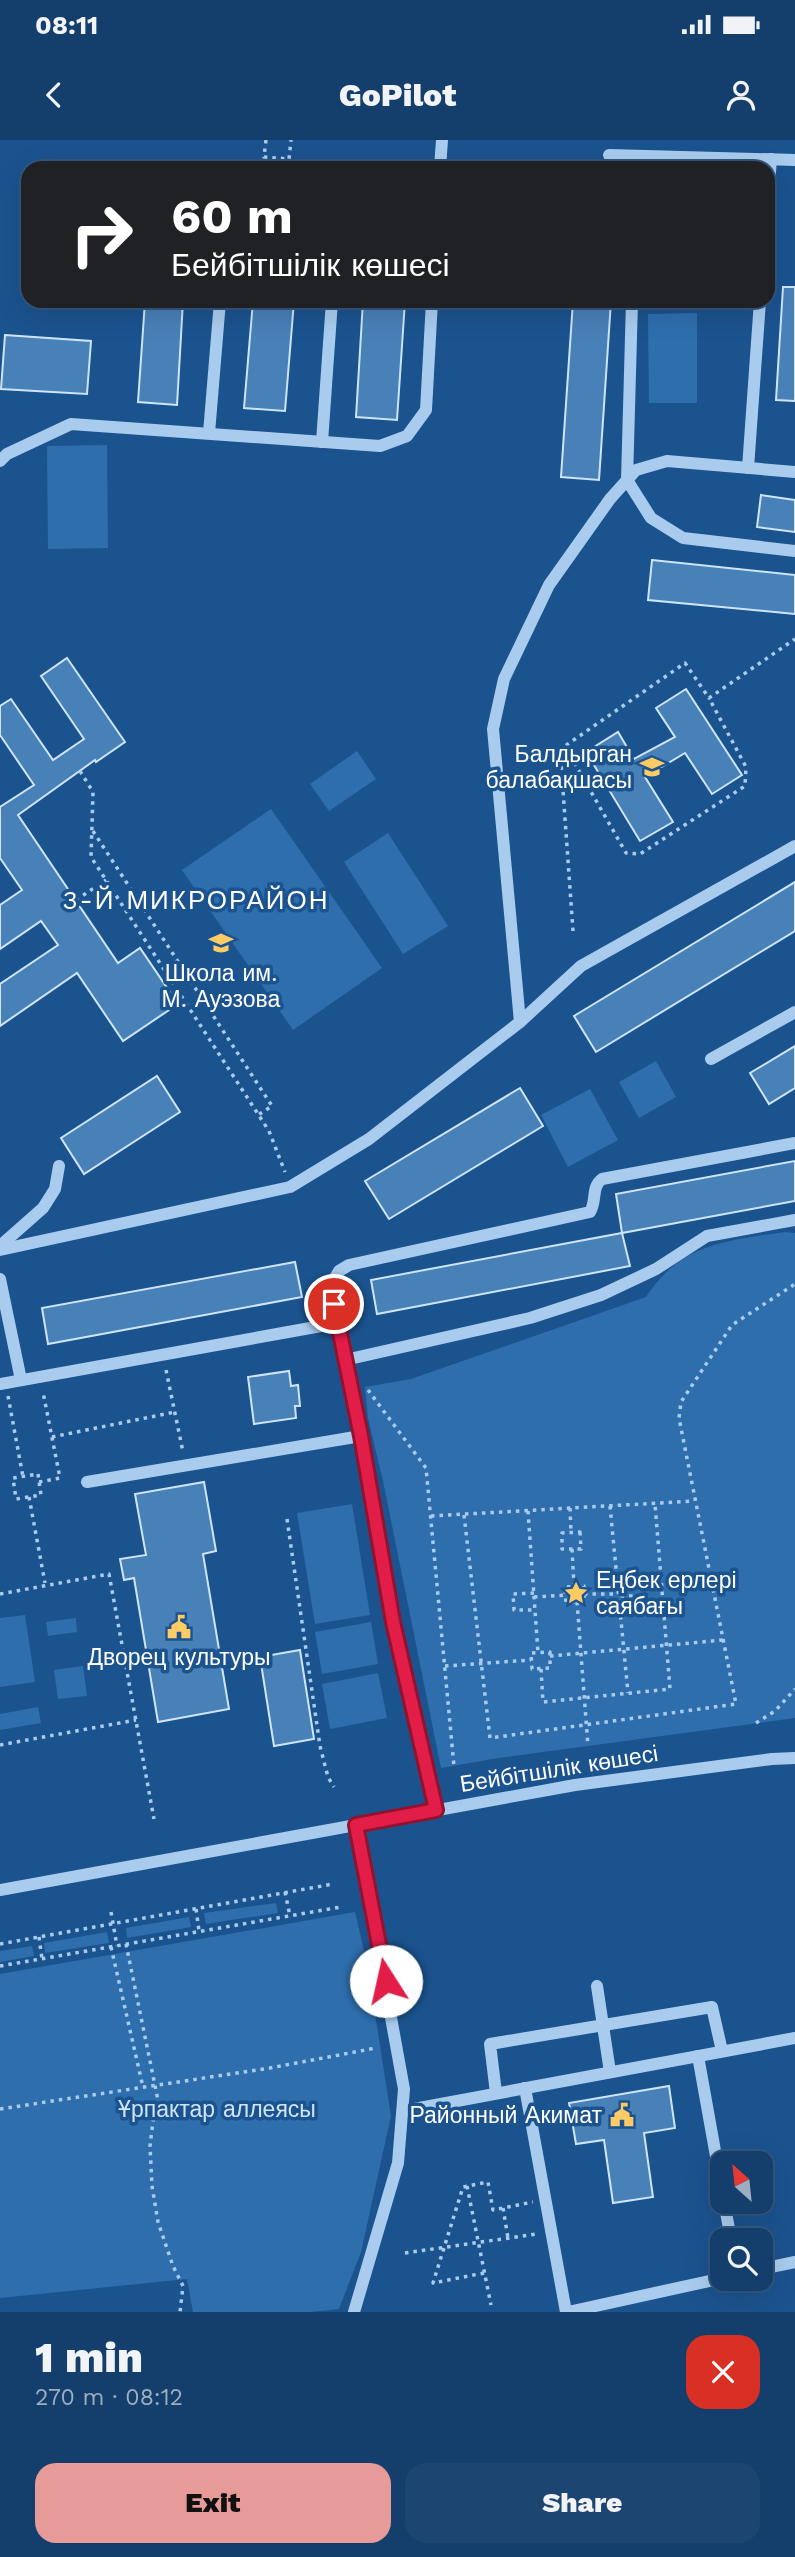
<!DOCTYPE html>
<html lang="en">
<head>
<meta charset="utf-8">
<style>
	body { margin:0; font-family:"Work Sans",sans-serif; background:#1d4571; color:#f1f3f6; height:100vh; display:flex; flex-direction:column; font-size:26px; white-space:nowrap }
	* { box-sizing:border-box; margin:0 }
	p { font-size:23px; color:#9daec1 }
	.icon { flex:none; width:38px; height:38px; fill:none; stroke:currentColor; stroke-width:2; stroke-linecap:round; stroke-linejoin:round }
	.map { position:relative; height:2172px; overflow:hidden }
	.drawer { display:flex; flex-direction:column; background:#143e6b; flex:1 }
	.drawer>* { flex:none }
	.guide { position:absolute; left:21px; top:21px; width:754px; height:147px; border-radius:21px; box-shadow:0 7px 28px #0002,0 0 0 2px #33577e; background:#202124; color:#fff; overflow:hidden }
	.needle { width:46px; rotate:333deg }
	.controls { position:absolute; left:710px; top:2011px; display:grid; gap:14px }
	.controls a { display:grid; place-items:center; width:63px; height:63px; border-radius:14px; background:#143e6b; box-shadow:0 7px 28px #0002,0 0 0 2px #33577e; font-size:35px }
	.pin { position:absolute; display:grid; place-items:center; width:60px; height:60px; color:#fff; margin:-30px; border:4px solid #fff; border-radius:50%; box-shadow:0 2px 7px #0007 }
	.me { position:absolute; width:77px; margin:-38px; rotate:350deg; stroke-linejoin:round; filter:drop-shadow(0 0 5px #0008) }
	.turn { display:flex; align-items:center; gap:24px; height:147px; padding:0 35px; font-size:32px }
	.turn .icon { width:91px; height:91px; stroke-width:2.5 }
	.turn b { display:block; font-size:49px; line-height:60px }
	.round { display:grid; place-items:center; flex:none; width:74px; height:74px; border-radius:21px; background:#1d4571 }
	.head { display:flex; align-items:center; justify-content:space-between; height:119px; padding:0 35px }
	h1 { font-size:42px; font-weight:800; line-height:52px }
	.action { display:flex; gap:14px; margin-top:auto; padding:14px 35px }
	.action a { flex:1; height:80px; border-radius:21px; background:#e69b98; color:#111; font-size:28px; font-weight:800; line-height:80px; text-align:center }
	.action a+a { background:#1d4571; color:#f1f3f6 }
	.status { display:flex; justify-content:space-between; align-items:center; height:49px; padding:0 35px; background:#143e6b; direction:ltr }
	.status svg { height:19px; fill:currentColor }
	header { display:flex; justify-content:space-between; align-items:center; height:91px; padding:0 35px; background:#143e6b; font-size:32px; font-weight:800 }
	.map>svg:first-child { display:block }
</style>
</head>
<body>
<div class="status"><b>08:11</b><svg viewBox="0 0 49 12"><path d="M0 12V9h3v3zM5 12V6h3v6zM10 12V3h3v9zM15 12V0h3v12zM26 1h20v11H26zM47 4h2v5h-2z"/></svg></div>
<header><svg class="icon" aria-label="back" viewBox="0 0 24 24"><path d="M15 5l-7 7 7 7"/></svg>GoPilot<svg class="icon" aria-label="person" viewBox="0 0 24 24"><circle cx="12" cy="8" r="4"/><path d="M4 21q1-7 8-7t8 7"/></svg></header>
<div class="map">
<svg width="795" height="2172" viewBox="0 0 795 2172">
	<rect width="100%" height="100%" fill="#1b538f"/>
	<g fill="#2e6ead">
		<polygon points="697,173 697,263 649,263 648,174"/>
		<polygon points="107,305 108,408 48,409 47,306"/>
		<polygon points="357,611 376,639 329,671 310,644"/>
		<polygon points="271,669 382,828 293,890 182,730"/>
		<polygon points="388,693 448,786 403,814 344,722"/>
		<polygon points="656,921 676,957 639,978 619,942"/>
		<polygon points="590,949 618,1000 568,1027 541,975"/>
		<path d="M784,1092L795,1093V1578L498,1618L441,1628L383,1341L368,1278L365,1247L411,1239L646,1157C681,1103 726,1101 784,1092Z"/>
		<polygon points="352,1364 370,1475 315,1484 297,1373"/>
		<polygon points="25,1475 35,1542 0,1547 0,1478"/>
		<polygon points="76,1478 77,1492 48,1496 46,1482"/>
		<polygon points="371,1482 378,1524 322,1534 315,1492"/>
		<polygon points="83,1526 87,1556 58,1559 54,1530"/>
		<polygon points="378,1533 387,1578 330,1589 322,1544"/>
		<polygon points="38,1567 41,1583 0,1590 0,1574"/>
		<polygon points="276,1763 278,1773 206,1784 204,1773"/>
		<polygon points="355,1772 367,1823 391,1976 361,2112 339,2169 311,2172 193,2172 187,2139 0,2158 0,1834"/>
		<polygon points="189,1777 191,1787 127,1798 126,1788"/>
		<polygon points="107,1792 109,1803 45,1813 44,1803"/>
		<polygon points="32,1806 34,1816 0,1822 0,1811"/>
	</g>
	<g fill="#4880b8" stroke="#cee4fa" stroke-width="2">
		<polygon points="783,147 795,147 795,261 776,260"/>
		<polygon points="145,161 183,161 177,265 138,262"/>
		<polygon points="253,161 294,161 285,271 244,268"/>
		<polygon points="363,161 405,161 397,280 356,277"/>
		<polygon points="573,161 611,161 599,340 561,337"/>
		<polygon points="5,195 91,201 87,254 1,249"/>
		<polygon points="761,355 795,360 795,392 757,387"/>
		<polygon points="652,420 795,435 795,474 648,460"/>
		<polygon points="67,518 125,602 96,622 95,620 18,675 118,823 140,808 178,864 123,901 77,833 0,886 0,844 58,805 41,781 0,809 0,765 22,750 0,718 0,667 34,645 0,595 0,566 11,559 53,620 84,599 41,536"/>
		<polygon points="686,549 742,635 712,654 685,613 645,637 673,682 640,701 586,612 618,592 634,619 675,597 656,568"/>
		<polygon points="795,742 795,791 596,912 574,876"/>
		<polygon points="795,906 795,948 769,964 750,933"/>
		<polygon points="157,936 180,972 84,1034 61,998"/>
		<polygon points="520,948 543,986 389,1079 365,1041"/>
		<polygon points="795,1021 795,1061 622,1093 616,1054"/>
		<polygon points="622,1093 630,1126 377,1174 371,1140"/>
		<polygon points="295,1122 302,1157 48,1204 42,1168"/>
		<polygon points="289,1231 291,1246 298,1245 300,1266 295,1266 296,1278 254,1284 248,1237"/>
		<polygon points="204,1342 216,1411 203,1414 229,1569 158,1582 134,1438 124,1440 120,1419 146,1415 135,1354"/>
		<polygon points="300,1510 314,1599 274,1606 260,1517"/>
		<polygon points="669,1946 675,1988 644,1993 653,2057 613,2063 604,2000 576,2004 569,1963"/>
	</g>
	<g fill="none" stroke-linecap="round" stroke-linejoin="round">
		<g stroke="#a9ccee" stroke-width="3.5" stroke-dasharray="3.5 5" stroke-linecap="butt">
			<polyline points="266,0 264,17 289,19 291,0"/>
			<polyline points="566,608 626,713 640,714 745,646 746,627 709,558"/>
			<polyline points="80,631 93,652 91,717 269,991 285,1032"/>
			<polyline points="93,691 272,966 258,975"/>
			<polyline points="76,760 106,740"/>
			<polyline points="573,791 561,622 565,606 685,523 709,558 795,499"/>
			<polyline points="166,1230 183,1312"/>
			<polyline points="368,1250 426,1328 454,1626"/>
			<polyline points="8,1256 23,1337"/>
			<polyline points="52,1297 175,1272"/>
			<polygon points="38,1334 41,1355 16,1359 13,1338"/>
			<polyline points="39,1342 60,1338 43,1252"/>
			<polyline points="29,1357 45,1443"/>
			<polyline points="610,1366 628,1553"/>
			<polyline points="570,1368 571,1393"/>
			<polyline points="528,1371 538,1513"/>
			<polyline points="464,1375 490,1598 736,1564 679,1278 681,1262 732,1185 795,1144"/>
			<polyline points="431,1376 694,1361"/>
			<polyline points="287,1379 320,1606 328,1637 334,1647"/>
			<polygon points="580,1392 581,1409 562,1409 562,1393"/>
			<polyline points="572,1409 574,1446"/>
			<polygon points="622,1440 640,1440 641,1456 622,1456"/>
			<polygon points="584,1446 584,1462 566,1462 565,1447"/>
			<polyline points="641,1448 661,1448"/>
			<polyline points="534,1453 513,1454 514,1470 534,1470"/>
			<polyline points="0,1454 109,1434 154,1679"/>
			<polyline points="584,1454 618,1454"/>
			<polyline points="534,1457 566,1455"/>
			<polyline points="577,1462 588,1606"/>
			<polygon points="550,1512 550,1528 532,1529 531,1513"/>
			<polyline points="550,1516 723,1500"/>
			<polyline points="445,1526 531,1520"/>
			<polyline points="541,1529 543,1562 670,1549 655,1364"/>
			<polyline points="756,1583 775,1571 795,1549"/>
			<polyline points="0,1605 136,1580"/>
			<polyline points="285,1752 290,1776"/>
			<polyline points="196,1769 199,1791"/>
			<polyline points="111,1772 117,1806"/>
			<polyline points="39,1797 42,1819"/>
			<polyline points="0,1804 333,1744"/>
			<polyline points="126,1804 159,1965 153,1981 150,2006 152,2046 158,2082 173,2126 183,2146 180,2172"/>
			<polyline points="111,1807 143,1947"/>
			<polyline points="0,1826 341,1767"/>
			<polyline points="0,1969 270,1928 376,1908"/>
			<polyline points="467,2046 491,2165"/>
			<polyline points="503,2068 508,2098"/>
			<polyline points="405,2113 537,2094"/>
			<polyline points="484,2133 433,2143 463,2047 488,2042 493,2070 533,2062"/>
		</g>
		<g stroke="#a9ccee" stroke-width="12">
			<polyline points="609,15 795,20"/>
			<polyline points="440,28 442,0"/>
			<polyline points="768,58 771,19"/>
			<polyline points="632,161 627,340 651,378 683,398 795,411"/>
			<polyline points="209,293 220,161"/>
			<polyline points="322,302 332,161"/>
			<polyline points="0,321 7,314 71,284 380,306 407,296 426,270 432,161"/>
			<polyline points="748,328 760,161"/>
			<polyline points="520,882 493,589 504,539 549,445 610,359 636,330 667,321 795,332"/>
			<polyline points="711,919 795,872"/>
			<polyline points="0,1106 43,1068 55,1049 59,1026"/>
			<polyline points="0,1110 290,1047 369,999 520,882 581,826 795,706"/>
			<polyline points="0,1139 21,1240"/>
			<polyline points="345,1220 530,1178 601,1155 656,1129 707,1096 795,1080"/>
			<polyline points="0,1244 338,1183"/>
			<polyline points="87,1342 361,1296"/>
			<path d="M436,1670L393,1482L361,1296L334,1164L333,1141L339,1131L349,1125L590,1072C597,1061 591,1047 602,1039L795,1003"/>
			<polyline points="0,1750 575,1645 772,1619 795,1618"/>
			<polyline points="597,1846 610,1932"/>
			<polyline points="698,1916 731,2100"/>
			<polyline points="525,1948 566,2172"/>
			<polyline points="496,1953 490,1904 712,1867 722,1911"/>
			<polyline points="403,1971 795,1898"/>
			<polyline points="761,2129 795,2122"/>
			<polyline points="354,2172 398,2023 404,1949 356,1685"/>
			<polyline points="568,2172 723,2138"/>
		</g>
	</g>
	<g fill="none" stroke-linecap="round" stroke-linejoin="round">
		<g stroke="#92132f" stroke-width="18">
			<polyline id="route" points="334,1164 361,1296 393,1482 436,1670 356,1685 386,1841"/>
		</g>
		<use href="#route" stroke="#e11d48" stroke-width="12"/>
	</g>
	<defs>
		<g id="school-bare" transform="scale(1.89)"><path d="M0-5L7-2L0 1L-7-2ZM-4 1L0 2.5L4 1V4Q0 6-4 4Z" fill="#ffcb65" stroke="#1b538f" stroke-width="2.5" paint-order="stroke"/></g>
		<g id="sight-bare" transform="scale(1.89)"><path d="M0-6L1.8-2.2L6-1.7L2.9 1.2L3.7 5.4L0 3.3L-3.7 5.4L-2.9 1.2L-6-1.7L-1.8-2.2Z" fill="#ffcb65" stroke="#1b538f" stroke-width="2.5" paint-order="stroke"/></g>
		<g id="civic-bare" transform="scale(1.89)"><path d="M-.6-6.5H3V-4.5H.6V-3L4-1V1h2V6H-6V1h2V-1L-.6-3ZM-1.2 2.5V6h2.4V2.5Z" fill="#ffcb65" stroke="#1b538f" stroke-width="2.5" paint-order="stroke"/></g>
	</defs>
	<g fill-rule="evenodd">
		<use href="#school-bare" x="652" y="627"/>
		<use href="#school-bare" x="221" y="803"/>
		<use href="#sight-bare" x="576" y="1453"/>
		<use href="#civic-bare" x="179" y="1487"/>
		<use href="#civic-bare" x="622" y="1975"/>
	</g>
	<g text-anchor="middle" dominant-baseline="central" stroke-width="7" stroke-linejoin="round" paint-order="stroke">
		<g font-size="23" fill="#fff" stroke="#1b538f" text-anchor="end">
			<text x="632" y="614">Балдырган<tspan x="632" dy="26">балабақшасы</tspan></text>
			<text x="221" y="833" text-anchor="middle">Школа им.<tspan x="221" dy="26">М. Ауэзова</tspan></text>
			<text x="596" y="1440" text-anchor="start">Еңбек ерлері<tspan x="596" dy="26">саябағы</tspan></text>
			<text x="179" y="1517" text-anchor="middle">Дворец культуры</text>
			<text x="602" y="1975">Районный Акимат</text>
		</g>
		<g font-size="23" fill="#fff" stroke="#1b538f">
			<text transform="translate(559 1629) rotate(-9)">Бейбітшілік көшесі</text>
		</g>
		<g font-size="23" fill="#cee4fa" stroke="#1b538f">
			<text x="217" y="1969">Ұрпактар аллеясы</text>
		</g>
		<g font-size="26" letter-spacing="2" fill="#fff" stroke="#1b538f">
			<text x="196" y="760">3-Й МИКРОРАЙОН</text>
		</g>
	</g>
</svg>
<div class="controls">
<a><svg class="needle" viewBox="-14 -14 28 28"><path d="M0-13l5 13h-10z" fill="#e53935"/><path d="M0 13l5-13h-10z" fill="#9daec1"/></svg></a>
<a><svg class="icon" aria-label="search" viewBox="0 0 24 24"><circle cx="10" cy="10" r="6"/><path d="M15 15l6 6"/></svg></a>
</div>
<div class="pin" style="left:334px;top:1164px;background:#d93025"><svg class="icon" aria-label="arrive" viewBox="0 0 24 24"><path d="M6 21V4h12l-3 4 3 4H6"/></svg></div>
<svg class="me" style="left:386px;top:1841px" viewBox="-20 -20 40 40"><circle r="19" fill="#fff"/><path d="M0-13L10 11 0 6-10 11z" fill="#e11d48"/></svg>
<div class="guide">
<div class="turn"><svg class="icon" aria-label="right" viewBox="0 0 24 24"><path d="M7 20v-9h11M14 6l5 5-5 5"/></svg><div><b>60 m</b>Бейбітшілік көшесі</div></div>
</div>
</div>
<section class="drawer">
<div class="head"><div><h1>1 min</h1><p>270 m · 08:12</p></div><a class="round" style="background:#d93025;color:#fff"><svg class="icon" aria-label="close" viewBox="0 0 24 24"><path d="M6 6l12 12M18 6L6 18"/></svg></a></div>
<div class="action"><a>Exit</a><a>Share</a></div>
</section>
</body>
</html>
